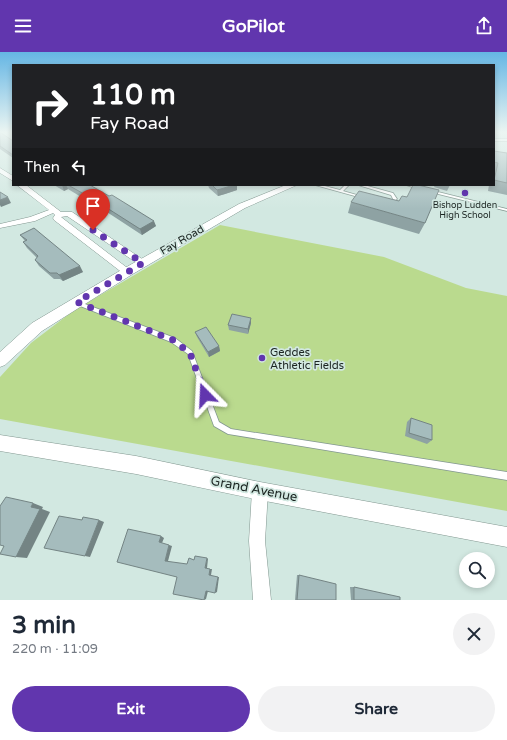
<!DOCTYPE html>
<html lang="en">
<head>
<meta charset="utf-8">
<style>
	body { margin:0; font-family:"Varela Round",sans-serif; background:#f2f2f3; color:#1f2937; height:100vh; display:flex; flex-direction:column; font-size:15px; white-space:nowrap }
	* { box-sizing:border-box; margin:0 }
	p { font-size:13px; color:#747a83 }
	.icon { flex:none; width:22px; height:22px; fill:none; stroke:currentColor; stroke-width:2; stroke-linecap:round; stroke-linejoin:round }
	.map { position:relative; height:548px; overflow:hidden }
	.panel { display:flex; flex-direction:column; background:#fff; flex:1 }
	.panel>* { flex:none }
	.guide { position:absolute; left:12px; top:12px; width:483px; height:122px; border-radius:0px; box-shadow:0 2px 6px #0003; background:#202124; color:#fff; overflow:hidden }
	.controls { position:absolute; left:459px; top:500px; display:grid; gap:8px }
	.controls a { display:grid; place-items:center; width:36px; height:36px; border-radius:50%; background:#fff; box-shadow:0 2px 6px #0003; font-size:20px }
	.pin { position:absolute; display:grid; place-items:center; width:34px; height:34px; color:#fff; margin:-41px -17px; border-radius:50% 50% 50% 0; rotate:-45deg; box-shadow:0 0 4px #0007 }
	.pin .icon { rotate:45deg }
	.me { position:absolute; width:44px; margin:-22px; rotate:339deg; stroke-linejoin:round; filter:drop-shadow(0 0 3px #0008) }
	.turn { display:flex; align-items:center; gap:14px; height:84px; padding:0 12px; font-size:18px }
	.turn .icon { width:52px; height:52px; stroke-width:2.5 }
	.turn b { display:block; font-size:28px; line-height:34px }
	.then { display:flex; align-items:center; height:38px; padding:0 12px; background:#0003; gap:8px; font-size:15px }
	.round { display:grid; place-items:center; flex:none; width:42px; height:42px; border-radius:21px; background:#f2f2f3 }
	.overview { display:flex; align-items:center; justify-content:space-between; height:68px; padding:0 12px }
	h1 { font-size:24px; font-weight:700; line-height:30px }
	.button { display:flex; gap:8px; margin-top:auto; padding:8px 12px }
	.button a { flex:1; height:46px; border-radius:24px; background:#6136ae; color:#fff; font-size:16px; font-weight:700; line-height:46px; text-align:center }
	.button a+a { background:#f2f2f3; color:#1f2937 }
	header { display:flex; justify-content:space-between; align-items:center; height:52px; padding:0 12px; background:#6136ae; color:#fff; font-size:18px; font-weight:700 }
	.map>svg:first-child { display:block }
</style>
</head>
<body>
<header><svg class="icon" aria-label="menu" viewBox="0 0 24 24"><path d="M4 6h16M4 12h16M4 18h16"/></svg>GoPilot<svg class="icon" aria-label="share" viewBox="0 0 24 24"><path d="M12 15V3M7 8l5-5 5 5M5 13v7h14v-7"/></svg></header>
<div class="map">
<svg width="507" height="548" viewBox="0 0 507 548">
	<rect width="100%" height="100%" fill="#d2e8e1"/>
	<polygon fill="#bada8e" points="220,173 384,205 466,236 507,244 507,459 0,367 0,325 31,291 73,259"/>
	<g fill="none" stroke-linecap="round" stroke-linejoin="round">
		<g stroke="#829790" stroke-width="1.5">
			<g id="service">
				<rect x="494" y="87" width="13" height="2"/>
				<polygon points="315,133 321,133 340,138 345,133 349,133 343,139 364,145 362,146"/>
				<polygon points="358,133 364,133 393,141 397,147 392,151 386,152 386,150 390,149 393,147 391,143"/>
				<polygon points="406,133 412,133 421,136 419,137"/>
				<polygon points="430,138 507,157 507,159 430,140"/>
				<polygon points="77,249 175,286 192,299 219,370 231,377 507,420 507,428 228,382 214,374 188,302 171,290 75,252 74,251"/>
			</g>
		</g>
		<g stroke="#829790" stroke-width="1">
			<g id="minor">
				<polygon points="0,116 13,124 13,129 0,121"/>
				<polygon points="17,133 26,133 61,160 72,160 148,211 143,214 140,213 67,164 61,165 130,218 132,220 130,222 124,222 54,168 53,166 55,163 53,161 35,169 0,176 0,172 30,165 49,158"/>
				<polygon points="260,431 265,434 268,439 265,489 271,548 253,548 249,489 252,439 255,434"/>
			</g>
		</g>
		<g stroke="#829790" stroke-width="1">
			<g id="tertiary">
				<polygon points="286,133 297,133 245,156 131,223 42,279 5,313 0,315 0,300 32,271 123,217 239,152"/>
				<polygon points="0,383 136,404 260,430 507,475 507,495 260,448 136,422 0,399"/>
			</g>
		</g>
		<use href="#service" fill="#fff" fill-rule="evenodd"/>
		<use href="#minor" fill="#fff" fill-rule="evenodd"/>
		<use href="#tertiary" fill="#fff" fill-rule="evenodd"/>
	</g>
	<g fill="#8ea2a3">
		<polygon points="0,80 13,89 13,106 0,97"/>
		<polygon points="494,99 507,101 507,143 488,139 489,133 494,133"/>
		<polygon points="54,133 90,133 156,174 142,183 87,147 86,148 68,137 64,139"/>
		<polygon points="208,133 237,133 237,138 225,142 218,144 209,136"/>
		<polygon points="435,133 450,133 447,139 434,135"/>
		<polygon points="351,150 425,171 419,182 348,161"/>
		<polygon points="20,183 83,220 63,229 60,227 54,227 39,214 35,208 37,206 27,196 23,190 25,189"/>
		<polygon points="251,271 248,282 229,278 228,273"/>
		<polygon points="195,280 219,294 220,299 209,305 197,285"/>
		<polygon points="411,366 432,388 427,392 405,384 407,370"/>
		<polygon points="297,523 299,523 336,548 295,548"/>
		<polygon points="350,535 354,535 400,548 351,548"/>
	</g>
	<g fill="#748484">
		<polygon points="62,133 66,133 68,137 64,139"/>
		<polygon points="234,133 237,133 237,138 225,142 218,144 217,138"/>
		<polygon points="84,142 85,142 87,147 86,148"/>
		<polygon points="8,145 11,151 1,155 0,153 0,148"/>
		<polygon points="154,169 156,174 142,183 140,177"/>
		<polygon points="80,214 83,220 63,229 59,223"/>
		<polygon points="251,266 251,271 248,282 248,277"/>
		<polygon points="219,294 220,299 209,305 208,300"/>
		<polygon points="33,451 43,455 42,457 50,460 27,506 16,505 31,455"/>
		<polygon points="99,468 104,470 90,505 85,504"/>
		<polygon points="161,484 164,486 162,491 159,490"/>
		<polygon points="169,493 172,494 168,509 165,509"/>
		<polygon points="207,506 208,507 207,516 205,516"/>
		<polygon points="210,517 212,517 211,523 209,523"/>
		<polygon points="218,525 219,525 217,540 215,541"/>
		<polygon points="206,539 208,539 206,547 204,548"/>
	</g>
	<g fill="#a5bcbd" stroke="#748484">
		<polygon points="0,80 13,89 13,103 0,94"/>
		<polygon points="494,99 507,101 507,131 494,128 498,111 494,110"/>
		<polygon points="68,133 90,133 109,144 112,143 154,169 140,177 85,142 84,142"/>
		<polygon points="212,133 234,133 224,136 217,138"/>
		<polygon points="413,133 418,133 439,138 425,171 351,150 359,139 399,149 402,144 407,145"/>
		<polygon points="0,140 8,145 0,148"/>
		<polygon points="34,176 80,214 59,223 57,221 50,221 35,208 38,204 23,190 27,188 20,183"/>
		<polygon points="232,262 251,266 248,277 228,273"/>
		<polygon points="206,275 219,294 208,300 195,280"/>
		<polygon points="411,366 432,373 432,388 409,381"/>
		<polygon points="6,445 33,451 31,455 40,457 16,505 0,502 4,494 0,493 0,454"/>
		<polygon points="59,464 82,468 83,465 99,468 85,504 44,496"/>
		<polygon points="128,477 161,484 159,490 169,493 165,509 187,512 189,506 194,508 195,504 207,506 205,516 210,517 209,523 218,525 215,541 206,539 204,548 173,542 177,525 117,510"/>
		<polygon points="299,523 336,532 336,548 297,548"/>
		<polygon points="354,535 400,545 400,548 354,548"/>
	</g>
	<linearGradient id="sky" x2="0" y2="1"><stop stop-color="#65b6e4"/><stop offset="0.51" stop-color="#ebf5f2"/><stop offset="1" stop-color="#ebf5f2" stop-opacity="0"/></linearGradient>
	<rect width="507" height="157" fill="url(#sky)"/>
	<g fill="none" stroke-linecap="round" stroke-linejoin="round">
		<polyline stroke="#6136ae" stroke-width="7" stroke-dasharray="0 12.6" points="93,178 143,211 77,250 173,288 190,301 205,343"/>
	</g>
	<g fill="#6136ae" stroke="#d2e8e1" stroke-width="1.5">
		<circle cx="465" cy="141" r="4"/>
		<circle cx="262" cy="306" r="4"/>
	</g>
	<g text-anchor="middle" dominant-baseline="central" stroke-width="3.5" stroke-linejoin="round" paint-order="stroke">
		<g font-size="9" fill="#1b2421" stroke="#d2e8e1">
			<text x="465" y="153">Bishop Ludden<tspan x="465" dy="10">High School</tspan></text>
		</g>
		<g font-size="11" fill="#1b2421" stroke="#d2e8e1">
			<text transform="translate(182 188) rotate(-30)">Fay Road</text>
		</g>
		<g font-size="11" fill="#1b2421" stroke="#d2e8e1" text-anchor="start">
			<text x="270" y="300">Geddes<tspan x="270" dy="13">Athletic Fields</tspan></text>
		</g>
		<g font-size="13" fill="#1b2421" stroke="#d2e8e1">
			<text transform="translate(254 437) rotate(11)">Grand Avenue</text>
		</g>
	</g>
</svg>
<div class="controls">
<a><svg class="icon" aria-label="search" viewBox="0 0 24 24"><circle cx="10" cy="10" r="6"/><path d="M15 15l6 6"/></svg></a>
</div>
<div class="pin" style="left:93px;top:178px;background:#d93025"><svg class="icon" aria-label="arrive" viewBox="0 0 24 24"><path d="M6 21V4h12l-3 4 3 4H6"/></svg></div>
<svg class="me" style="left:205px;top:343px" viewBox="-20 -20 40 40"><path d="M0-17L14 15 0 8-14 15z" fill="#6136ae" stroke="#fff" stroke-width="4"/></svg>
<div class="guide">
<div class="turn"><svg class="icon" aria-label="right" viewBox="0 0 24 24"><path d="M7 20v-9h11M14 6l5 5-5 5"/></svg><div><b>110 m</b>Fay Road</div></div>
<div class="then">Then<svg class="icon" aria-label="left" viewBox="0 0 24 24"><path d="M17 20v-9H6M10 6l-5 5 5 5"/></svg></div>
</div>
</div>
<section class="panel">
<div class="overview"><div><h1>3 min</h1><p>220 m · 11:09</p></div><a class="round"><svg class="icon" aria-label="close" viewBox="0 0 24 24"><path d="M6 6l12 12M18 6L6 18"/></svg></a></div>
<div class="button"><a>Exit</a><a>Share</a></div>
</section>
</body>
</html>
